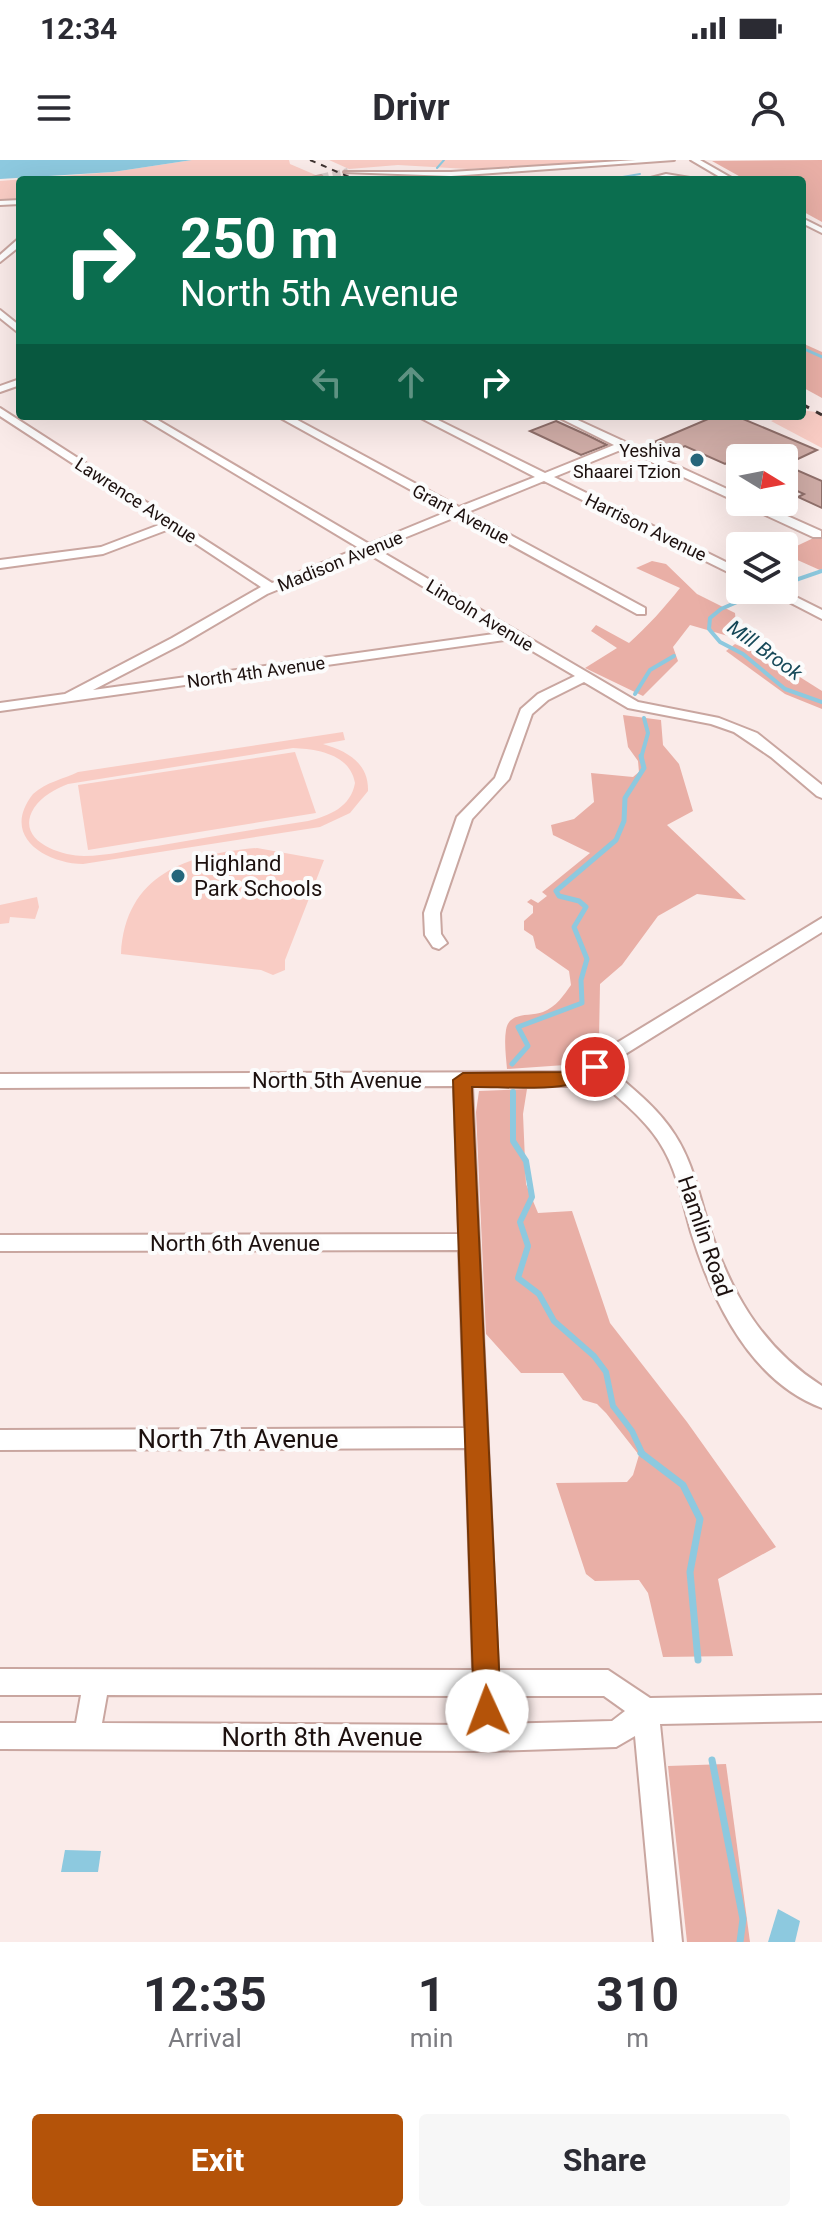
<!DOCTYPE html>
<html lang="en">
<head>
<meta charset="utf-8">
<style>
	body { margin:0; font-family:Roboto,sans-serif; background:#f7f7f7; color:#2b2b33; height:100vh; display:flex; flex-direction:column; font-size:30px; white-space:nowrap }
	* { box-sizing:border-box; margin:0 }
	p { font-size:26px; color:#7c7c81 }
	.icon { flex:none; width:44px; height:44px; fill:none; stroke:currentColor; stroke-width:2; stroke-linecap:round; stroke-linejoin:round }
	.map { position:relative; height:1782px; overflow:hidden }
	.drawer { display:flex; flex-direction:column; background:#fff; flex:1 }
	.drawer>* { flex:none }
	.hud { position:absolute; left:16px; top:16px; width:790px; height:244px; border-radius:8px; box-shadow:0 8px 32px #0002; background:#0b6e4f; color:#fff; overflow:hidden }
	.needle { width:52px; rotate:100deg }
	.fabs { position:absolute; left:726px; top:284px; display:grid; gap:16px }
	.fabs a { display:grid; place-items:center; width:72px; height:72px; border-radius:8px; background:#fff; box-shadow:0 8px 32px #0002; font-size:40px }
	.pin { position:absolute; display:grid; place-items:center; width:68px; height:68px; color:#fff; margin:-34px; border:4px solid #fff; border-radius:50%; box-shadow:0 2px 8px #0007 }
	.me { position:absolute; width:88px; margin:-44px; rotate:358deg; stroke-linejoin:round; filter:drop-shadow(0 0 6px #0008) }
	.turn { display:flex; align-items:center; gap:28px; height:168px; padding:0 32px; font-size:36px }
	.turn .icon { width:104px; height:104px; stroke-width:2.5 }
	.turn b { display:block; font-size:56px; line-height:68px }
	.lanes { display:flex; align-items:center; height:76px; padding:0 32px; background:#0003; justify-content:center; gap:40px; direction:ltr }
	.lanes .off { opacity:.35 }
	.eta { display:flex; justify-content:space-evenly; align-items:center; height:136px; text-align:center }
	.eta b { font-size:48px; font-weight:700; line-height:56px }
	.button { display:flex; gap:16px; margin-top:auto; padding:16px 32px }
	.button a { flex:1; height:92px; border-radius:8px; background:#b45309; color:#fff; font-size:32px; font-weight:700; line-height:92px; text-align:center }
	.button a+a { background:#f7f7f7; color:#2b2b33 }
	.status { display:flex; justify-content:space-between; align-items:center; height:56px; padding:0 40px; background:#fff; direction:ltr }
	.status svg { height:22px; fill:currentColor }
	header { display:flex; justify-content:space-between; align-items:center; height:104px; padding:0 32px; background:#fff; font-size:36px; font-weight:700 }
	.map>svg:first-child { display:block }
</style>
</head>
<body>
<div class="status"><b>12:34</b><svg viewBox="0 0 49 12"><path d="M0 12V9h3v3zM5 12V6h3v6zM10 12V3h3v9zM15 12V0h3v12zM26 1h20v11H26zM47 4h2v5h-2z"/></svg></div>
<header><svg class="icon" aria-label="menu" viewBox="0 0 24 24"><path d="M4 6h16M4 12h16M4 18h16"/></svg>Drivr<svg class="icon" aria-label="person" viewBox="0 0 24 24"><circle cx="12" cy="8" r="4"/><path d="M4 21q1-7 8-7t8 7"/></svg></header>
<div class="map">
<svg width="822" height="1782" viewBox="0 0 822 1782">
	<rect width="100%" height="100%" fill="#faebe9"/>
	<g fill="#f9ccc4" fill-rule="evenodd">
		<polygon points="192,0 289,0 290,4 318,16 291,20 20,20 20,40 0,41 0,21 113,12"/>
		<polygon points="329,0 633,0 468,9 398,5 349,9"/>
		<polygon points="802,250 822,253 822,288 771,261 782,256 802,256"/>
		<path d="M343,572L345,580L323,584C347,591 369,603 368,631L350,653L320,667L83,704C45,703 0,676 33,634C46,622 64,619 78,612ZM293,588C317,589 350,594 355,623C351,647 329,656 308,661C257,669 207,677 157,686C133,689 108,696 84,696C60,696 14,680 34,648C42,636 55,629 68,624Z"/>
		<polygon points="295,592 316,653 88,690 78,625"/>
		<path d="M257,688L324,700L285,800V810L273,815L261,810L121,794C125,714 188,694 257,688Z"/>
		<polygon points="37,737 39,747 35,759 10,757 9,763 0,764 0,745"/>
	</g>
	<g fill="#e9afa6">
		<polygon points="822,0 822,62 802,51 802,20 746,20 712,1"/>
		<polygon points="802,183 822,192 822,238 802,227"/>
		<polygon points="822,374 822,411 784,394 784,392"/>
		<path d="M652,401L666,404L697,434L735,453L737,474L728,476L690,465L673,487L678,501L643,536L585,508L617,488L591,471L596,465L629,483C647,467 665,447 680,428L636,408Z"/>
		<polygon points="735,484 776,502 822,531 822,549 785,534 726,491"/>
		<path d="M623,555L661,560L663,585L679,604L693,651L667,665L746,740L697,734L658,756L622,805L600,824L599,879L565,905L507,909C506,897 504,882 506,870C509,851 530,857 543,852C556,847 564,835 571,825L569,811L536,788L533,776L524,770V761L533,753V746L527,742L531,739L538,743L547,736L542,732L590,693L553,675L551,665L574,659L594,642L591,613L633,617L639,612L638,601L628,587Z"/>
		<polygon points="527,929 523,954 526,1024 538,1053 572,1051 610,1163 687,1262 776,1387 718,1419 733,1496 663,1497 648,1433 639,1420 595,1421 586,1414 556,1323 627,1322 633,1315 639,1295 606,1253 597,1244 583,1240 563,1213 521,1213 486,1174 476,952 479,931"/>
		<polygon points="726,1604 750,1782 687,1782 668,1606"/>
	</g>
	<g fill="#8dc9df">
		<polygon points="0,0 192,0 113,12 0,19"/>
		<polygon points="65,1690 101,1691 98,1712 61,1712"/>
		<polygon points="778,1749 800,1761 795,1782 768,1782"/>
	</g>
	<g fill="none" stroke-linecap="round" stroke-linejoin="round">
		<g stroke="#8dc9df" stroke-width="2">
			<polyline points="437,8 444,0"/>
			<polyline points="428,16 431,20"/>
			<polyline points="605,20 640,14"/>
		</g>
		<polyline stroke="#8dc9df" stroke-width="3" points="802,188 822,197"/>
		<g stroke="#8dc9df" stroke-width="4">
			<polyline points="784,424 822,411"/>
			<polyline points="760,432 721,449 710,458 709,469 720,482 743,494 785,529 822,542"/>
			<polyline points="635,534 650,510 674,496"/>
			<polyline points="641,598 648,573 644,558"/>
		</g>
		<polyline stroke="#8dc9df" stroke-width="5" points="512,904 528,886 518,867 582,843 581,820 587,799 574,767 586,747 579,741 559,736 556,731 616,680 624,661 625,638 644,608 641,596"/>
		<polyline stroke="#8dc9df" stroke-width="6" points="513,932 513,981 526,1001 532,1037 520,1062 528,1086 518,1118 539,1134 554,1161 594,1196 606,1212 613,1246 632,1271 643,1295"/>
		<g stroke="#8dc9df" stroke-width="7">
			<polyline points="641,1293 683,1325 700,1359 690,1412 698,1500"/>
			<polyline points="712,1600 743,1759 740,1782"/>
		</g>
	</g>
	<g fill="#cfaca6" stroke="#90706b" stroke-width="2">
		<polygon points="715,256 736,256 817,290 785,305 822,321 822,348 798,337 804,334 784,325 784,298 740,298 740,305 731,301 725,304 685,286 674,291 654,282"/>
		<polygon points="556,261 587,275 607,285 581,295 530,271"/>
	</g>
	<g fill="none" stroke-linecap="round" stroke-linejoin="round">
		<polyline stroke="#d9cac8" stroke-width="8" stroke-dasharray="8 4" stroke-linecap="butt" points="321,18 348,12"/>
		<g stroke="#c9a6a0" stroke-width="4">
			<g id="minor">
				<polygon points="636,0 674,0 451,16 344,12 451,12"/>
				<polygon points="691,0 700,0 735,20 725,20"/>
				<polygon points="666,14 690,18 691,20 643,20"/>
				<polygon points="321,16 324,20 303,20"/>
				<polygon points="20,40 20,44 0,45 0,41"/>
				<polygon points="802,58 822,68 822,73 802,63"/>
				<polygon points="17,80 20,80 20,86 0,102 0,95"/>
				<polygon points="0,150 20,166 20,174 0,158"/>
				<polygon points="20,219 20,225 0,232 0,226"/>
				<path d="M0,248L272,423L359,388L139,256H151L369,384L449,351L277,256H290L459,347L535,317L417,256H430L545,313L614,285L556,256H569L740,335V342H756L821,371V377H813L623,289L554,317L740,409V418L544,321L468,352L645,448V454H637L458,356L377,389L638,542L719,558L757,573L822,625V638L817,636L771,597L734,572L711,564L628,548L584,522L548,540L532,554L509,619L472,659L440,753L441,774L447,783L439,789L433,787L425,775L424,753L457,657L495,618L521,549L538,534L575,516L512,479L0,551V543L65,534L172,478L261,427L172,368L103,394L0,408V400L101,387L164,363L0,256ZM367,393L501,473L93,530L182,484L267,434Z"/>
				<polygon points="766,430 782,430 822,450 822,459"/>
				<path d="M822,758V772L606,906C631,927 658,948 675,975C692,1001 698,1031 707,1060C729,1130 760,1186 822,1226V1248C750,1221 712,1140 691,1072C683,1044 678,1015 664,990C648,960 618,938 592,915L572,926H472L498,1510H608L650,1538L822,1535V1561L660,1564L682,1782H654L635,1576L616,1587L488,1591L0,1589V1563H76L81,1535H0V1509L473,1510L466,1288L0,1290V1270L465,1268L459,1090L0,1091V1075L459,1074L454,926L0,928V914L569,912ZM107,1535L474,1536V1565L102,1563ZM499,1536H604L625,1551L612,1561L501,1564Z"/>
			</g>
		</g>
		<use href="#minor" fill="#fff" fill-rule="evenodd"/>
		<polyline stroke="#3f3331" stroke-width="2" stroke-dasharray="6 6" stroke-linecap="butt" points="310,0 356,20"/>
		<polyline stroke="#3f3331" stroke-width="3" stroke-dasharray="8 8" stroke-linecap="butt" points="802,244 822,255"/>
	</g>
	<path fill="#b45309" stroke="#753606" stroke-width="2" d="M595,900L602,902L604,907C585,936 505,926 472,927L501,1551L497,1560L487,1564L478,1560L474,1551L453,920L463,913L569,912Z"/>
	<g fill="#26667b" stroke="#fcfcfc" stroke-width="3">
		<circle cx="697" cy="300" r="8"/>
		<circle cx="178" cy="716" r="8"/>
	</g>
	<g text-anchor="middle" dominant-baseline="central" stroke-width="8" stroke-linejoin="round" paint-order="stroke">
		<g font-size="18" fill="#1c100e" stroke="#fcfcfc" text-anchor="end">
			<text x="681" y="290">Yeshiva<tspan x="681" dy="21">Shaarei Tzion</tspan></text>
		</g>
		<g font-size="18" fill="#1c100e" stroke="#fcfcfc">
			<text transform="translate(136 340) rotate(33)">Lawrence Avenue</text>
			<text transform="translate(461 354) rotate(28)">Grant Avenue</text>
			<text transform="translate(646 367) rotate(26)">Harrison Avenue</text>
			<text transform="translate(340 401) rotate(-22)">Madison Avenue</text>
			<text transform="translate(480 455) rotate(31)">Lincoln Avenue</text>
			<text transform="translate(256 512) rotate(-8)">North 4th Avenue</text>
		</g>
		<g font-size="20" font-style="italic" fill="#154858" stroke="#fcfcfc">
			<text transform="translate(765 490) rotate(36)">Mill Brook</text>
		</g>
		<g font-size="22" fill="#1c100e" stroke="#fcfcfc" text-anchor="start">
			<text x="194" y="703">Highland<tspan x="194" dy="25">Park Schools</tspan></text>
		</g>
		<g font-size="22" fill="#1c100e" stroke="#fcfcfc">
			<text x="337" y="920">North 5th Avenue</text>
			<text transform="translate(705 1076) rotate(71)">Hamlin Road</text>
			<text x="235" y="1083">North 6th Avenue</text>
		</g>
		<g font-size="26" fill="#1c100e" stroke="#fcfcfc">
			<text x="238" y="1279">North 7th Avenue</text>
			<text x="322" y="1577">North 8th Avenue</text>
		</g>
	</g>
</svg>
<div class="fabs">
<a><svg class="needle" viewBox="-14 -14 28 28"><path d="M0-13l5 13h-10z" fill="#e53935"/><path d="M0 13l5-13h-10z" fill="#7c7c81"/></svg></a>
<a><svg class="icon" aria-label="layers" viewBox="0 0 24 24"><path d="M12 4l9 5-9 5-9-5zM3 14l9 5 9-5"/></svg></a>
</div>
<div class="pin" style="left:595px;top:907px;background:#d93025"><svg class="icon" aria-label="arrive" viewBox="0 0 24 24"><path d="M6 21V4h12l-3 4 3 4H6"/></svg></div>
<svg class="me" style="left:487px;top:1551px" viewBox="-20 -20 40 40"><circle r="19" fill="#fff"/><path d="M0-13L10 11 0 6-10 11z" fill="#b45309"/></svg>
<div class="hud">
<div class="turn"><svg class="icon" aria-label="right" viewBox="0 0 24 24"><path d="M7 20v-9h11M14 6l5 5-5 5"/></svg><div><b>250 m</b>North 5th Avenue</div></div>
<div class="lanes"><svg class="icon off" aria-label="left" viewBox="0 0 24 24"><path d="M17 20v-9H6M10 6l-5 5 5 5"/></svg><svg class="icon off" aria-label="ahead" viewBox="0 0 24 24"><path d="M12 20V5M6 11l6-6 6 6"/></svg><svg class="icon" aria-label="right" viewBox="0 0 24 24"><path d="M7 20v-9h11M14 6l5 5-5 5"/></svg></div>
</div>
</div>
<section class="drawer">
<div class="eta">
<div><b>12:35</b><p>Arrival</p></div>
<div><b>1</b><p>min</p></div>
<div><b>310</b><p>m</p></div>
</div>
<div class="button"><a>Exit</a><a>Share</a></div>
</section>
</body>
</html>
